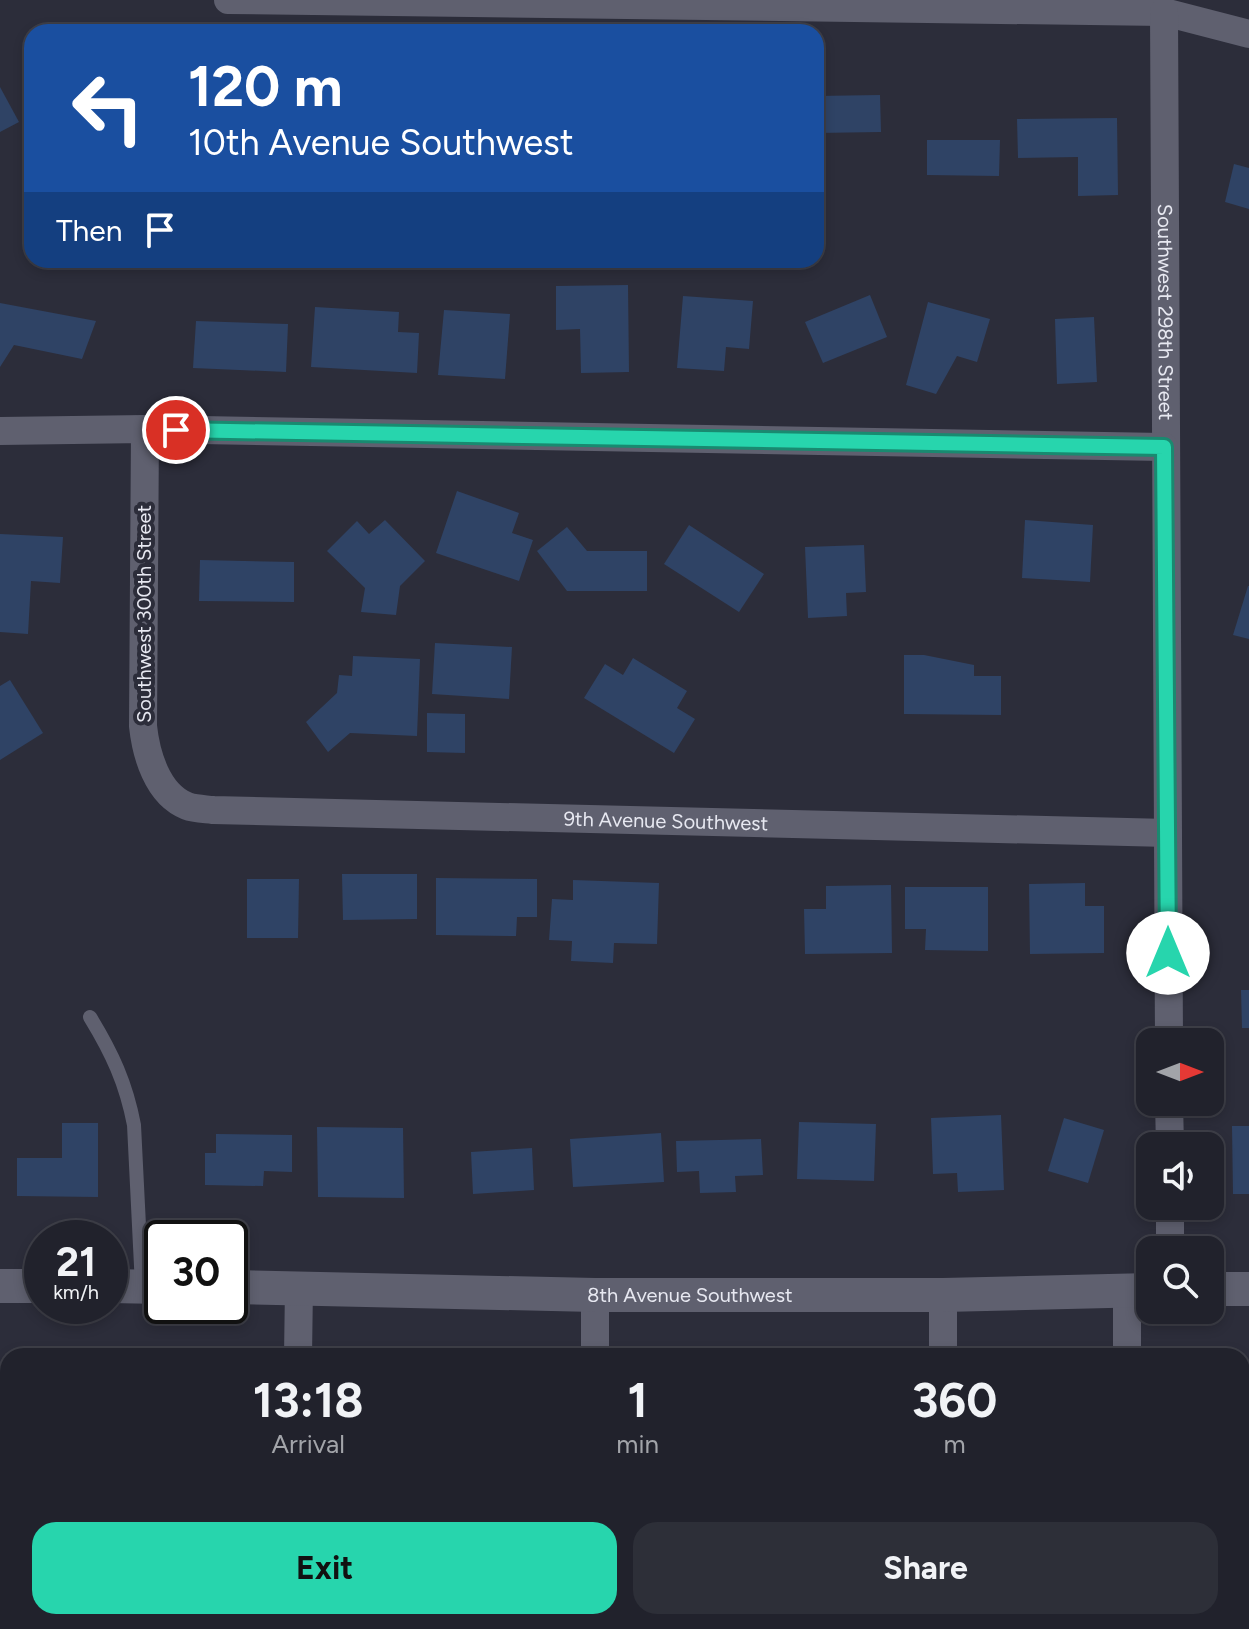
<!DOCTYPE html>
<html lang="en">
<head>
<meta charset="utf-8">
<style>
	body { margin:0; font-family:Figtree,sans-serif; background:#2d2f38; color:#f1f3f6; height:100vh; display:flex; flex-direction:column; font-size:30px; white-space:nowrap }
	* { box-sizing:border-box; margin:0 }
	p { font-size:26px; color:#a2a4a9 }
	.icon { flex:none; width:44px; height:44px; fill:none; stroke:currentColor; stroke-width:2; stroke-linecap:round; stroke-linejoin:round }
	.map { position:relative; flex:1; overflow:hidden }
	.panel { position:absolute; left:0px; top:1348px; width:1250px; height:282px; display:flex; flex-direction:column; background:#21222c; border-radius:24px 24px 0 0; box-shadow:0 4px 12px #0003,0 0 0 2px #3e3f48 }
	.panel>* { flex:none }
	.hud { position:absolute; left:24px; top:24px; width:800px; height:244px; border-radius:24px; box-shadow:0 4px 12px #0003,0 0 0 2px #3e3f48; background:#1a4fa0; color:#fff; overflow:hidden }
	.needle { width:52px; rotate:90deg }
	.buttons { position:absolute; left:1136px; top:1028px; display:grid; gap:16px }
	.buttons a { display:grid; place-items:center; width:88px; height:88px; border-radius:16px; background:#21222c; box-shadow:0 4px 12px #0003,0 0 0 2px #3e3f48; font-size:40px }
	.speed { position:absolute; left:24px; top:1220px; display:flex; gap:16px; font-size:40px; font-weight:700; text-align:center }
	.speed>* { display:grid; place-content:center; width:104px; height:104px; border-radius:50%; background:#21222c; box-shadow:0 4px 12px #0003,0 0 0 2px #3e3f48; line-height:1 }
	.speed small { font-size:20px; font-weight:400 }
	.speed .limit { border:4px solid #111; border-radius:12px; background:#fff; color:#111 }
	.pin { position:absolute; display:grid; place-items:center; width:68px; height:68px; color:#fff; margin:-34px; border:4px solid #fff; border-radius:50%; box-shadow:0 2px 8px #0007 }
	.me { position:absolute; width:88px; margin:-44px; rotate:0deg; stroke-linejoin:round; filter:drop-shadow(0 0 6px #0008) }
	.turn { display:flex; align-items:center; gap:28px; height:168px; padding:0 32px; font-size:36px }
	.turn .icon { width:104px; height:104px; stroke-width:2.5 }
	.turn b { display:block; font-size:56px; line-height:68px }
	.then { display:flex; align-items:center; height:76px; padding:0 32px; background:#0003; gap:16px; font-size:30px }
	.eta { display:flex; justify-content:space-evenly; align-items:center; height:136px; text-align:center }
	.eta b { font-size:48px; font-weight:700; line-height:56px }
	.cta { display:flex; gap:16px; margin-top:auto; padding:16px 32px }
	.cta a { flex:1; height:92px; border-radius:24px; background:#27d5ad; color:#111; font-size:32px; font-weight:700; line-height:92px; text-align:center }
	.cta a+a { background:#2d2f38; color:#f1f3f6 }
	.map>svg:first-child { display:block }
</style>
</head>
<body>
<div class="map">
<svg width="1249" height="1629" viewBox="0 0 1249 1629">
	<rect width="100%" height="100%" fill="#2c2d3a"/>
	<g fill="#2f4365">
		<polygon points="0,87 19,122 0,132"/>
		<polygon points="880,95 881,132 816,133 816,96"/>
		<polygon points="1117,118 1118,195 1078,196 1078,157 1018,158 1017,119"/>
		<polygon points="927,140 1000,140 999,176 927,175"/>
		<polygon points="1234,164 1249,168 1249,209 1225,202"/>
		<polygon points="628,285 629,372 581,373 580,329 556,330 556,286"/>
		<polygon points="870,295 887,337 823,363 805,322"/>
		<polygon points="683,296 753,301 749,349 726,347 724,371 677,368"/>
		<polygon points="928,302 990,319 977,362 957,356 936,394 906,385"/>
		<polygon points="0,303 96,321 82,359 14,345 0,367"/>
		<polygon points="315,307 399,312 398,332 419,333 417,373 311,367"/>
		<polygon points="444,310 510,314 505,379 438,375"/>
		<polygon points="1094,317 1097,382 1057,384 1055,319"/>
		<polygon points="196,321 288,324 286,372 193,368"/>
		<polygon points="457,491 519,513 512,533 533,540 519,581 436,553"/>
		<polygon points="385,520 425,561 400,586 396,615 361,612 365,588 327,551 357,521 369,534"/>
		<polygon points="1025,520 1093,525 1090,582 1022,578"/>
		<polygon points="689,525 764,574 739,612 664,564"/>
		<polygon points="567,527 587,551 647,551 647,591 567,591 537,551"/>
		<polygon points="0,534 63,537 60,583 31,581 28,634 0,632"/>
		<polygon points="864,545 866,592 846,593 847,616 808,618 805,547"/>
		<polygon points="200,560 294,562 294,602 199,601"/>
		<polygon points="1248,586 1249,586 1249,639 1233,635"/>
		<polygon points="435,643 512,647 509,699 432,694"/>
		<polygon points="904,655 924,655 974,665 974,676 1001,676 1001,715 904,714"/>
		<polygon points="353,656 420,659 417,736 350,733 328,752 306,722 337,693 339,675 352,676"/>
		<polygon points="633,658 687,691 677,708 695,719 674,753 584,698 605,664 623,675"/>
		<polygon points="10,680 43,733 0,760 0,686"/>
		<polygon points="427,713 465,714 465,753 427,752"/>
		<polygon points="342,874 417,874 417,919 343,920"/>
		<polygon points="436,878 537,879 537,917 517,917 516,936 436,935"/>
		<polygon points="247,879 299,879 298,938 247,938"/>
		<polygon points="573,880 659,883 657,944 614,943 613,963 571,961 572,941 549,940 552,899 573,900"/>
		<polygon points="1085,883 1085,906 1104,906 1104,953 1030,954 1029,884"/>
		<polygon points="891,885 892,953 805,954 804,909 826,909 826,886"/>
		<polygon points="905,887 988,887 988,951 925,950 926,929 905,929"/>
		<polygon points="1241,990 1249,990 1249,1028 1242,1028"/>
		<polygon points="1001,1115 1004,1190 958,1192 957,1173 933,1174 931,1118"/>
		<polygon points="1064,1118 1104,1130 1088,1183 1048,1171"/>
		<polygon points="799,1122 876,1124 874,1181 797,1179"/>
		<polygon points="62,1123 98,1123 98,1197 17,1196 17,1158 62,1158"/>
		<polygon points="1232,1126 1249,1126 1249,1194 1233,1194"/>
		<polygon points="317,1127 403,1128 404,1198 318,1197"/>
		<polygon points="661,1133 664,1182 573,1187 570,1139"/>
		<polygon points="216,1134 292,1135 292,1172 264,1171 263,1186 205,1185 205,1153 216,1153"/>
		<polygon points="761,1139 763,1175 735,1176 736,1192 700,1193 699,1171 677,1172 676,1141"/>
		<polygon points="532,1148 534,1190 473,1194 471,1152"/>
		<rect x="0" y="1391" width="8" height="66"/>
		<rect x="0" y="1578" width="8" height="38"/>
		<rect x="196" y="1622" width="40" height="7"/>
		<rect x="476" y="1622" width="50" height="7"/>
		<rect x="1174" y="1622" width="69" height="7"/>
		<polygon points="741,1623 741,1629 657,1629 657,1625"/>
	</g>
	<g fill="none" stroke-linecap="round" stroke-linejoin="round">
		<g stroke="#5f606f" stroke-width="14">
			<path d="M90,1017C112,1053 126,1083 134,1125L142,1286"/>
			<polyline points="0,1541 8,1541"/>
		</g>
		<g stroke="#5f606f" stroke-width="28">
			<polyline points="228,0 1164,12 1249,34"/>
			<path id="s1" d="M1164,12L1169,1042"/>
			<path id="s2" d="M145,429L143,726C146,754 157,794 187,806C195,809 205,809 213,810L1168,833"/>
			<polyline points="0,431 145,429 1164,447"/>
			<polyline points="1169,1102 1170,1146"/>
			<polyline points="1170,1206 1170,1250"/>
			<polyline points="1127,1292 1127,1356"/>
			<polyline points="595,1295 595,1356"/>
			<polyline points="298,1356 299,1287"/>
			<polyline points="943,1356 943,1295"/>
			<polyline points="596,1622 596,1629"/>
			<polyline points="1129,1622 1129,1629"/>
			<polyline points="295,1629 295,1622"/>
			<polyline points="942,1629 942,1622"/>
		</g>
		<g stroke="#5f606f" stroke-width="34">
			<polyline points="0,1286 42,1286"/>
			<polyline points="110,1286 162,1287"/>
			<path id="s3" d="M230,1287L595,1295H943L1150,1290"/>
			<polyline points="1210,1289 1249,1289"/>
		</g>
	</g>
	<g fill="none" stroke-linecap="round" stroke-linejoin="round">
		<g stroke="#198a70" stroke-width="20">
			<polyline id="route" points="176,430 1164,447 1168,953"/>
		</g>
		<use href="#route" stroke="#27d5ad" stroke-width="14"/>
	</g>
	<g text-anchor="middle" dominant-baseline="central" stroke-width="8" stroke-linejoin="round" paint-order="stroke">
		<g font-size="20" fill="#e7e8f1" stroke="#2c2d3a">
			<text stroke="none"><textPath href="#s1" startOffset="300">Southwest 298th Street</textPath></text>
			<text transform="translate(144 614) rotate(-90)">Southwest 300th Street</text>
			<text stroke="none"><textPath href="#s2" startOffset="872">9th Avenue Southwest</textPath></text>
			<text stroke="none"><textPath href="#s3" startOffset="460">8th Avenue Southwest</textPath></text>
		</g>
	</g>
</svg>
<div class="buttons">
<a><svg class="needle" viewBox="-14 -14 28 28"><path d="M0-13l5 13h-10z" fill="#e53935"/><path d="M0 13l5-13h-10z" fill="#a2a4a9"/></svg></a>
<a><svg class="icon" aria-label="sound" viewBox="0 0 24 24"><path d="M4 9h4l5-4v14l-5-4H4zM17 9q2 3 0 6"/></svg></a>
<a><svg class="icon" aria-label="search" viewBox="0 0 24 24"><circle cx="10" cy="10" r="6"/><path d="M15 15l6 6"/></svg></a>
</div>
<div class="speed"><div>21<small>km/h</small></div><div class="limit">30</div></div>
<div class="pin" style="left:176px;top:430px;background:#d93025"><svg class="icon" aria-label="arrive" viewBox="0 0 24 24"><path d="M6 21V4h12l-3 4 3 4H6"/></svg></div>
<svg class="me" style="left:1168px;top:953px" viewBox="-20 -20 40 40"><circle r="19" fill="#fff"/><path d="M0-13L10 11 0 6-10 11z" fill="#27d5ad"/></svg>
<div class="hud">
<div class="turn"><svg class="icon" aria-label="left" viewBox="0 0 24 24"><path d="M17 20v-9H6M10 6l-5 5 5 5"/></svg><div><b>120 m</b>10th Avenue Southwest</div></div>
<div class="then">Then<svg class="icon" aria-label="arrive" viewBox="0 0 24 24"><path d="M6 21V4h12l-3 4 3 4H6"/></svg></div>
</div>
<section class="panel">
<div class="eta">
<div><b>13:18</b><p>Arrival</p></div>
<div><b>1</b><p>min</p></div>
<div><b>360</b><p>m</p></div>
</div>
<div class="cta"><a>Exit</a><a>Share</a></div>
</section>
</div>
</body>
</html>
